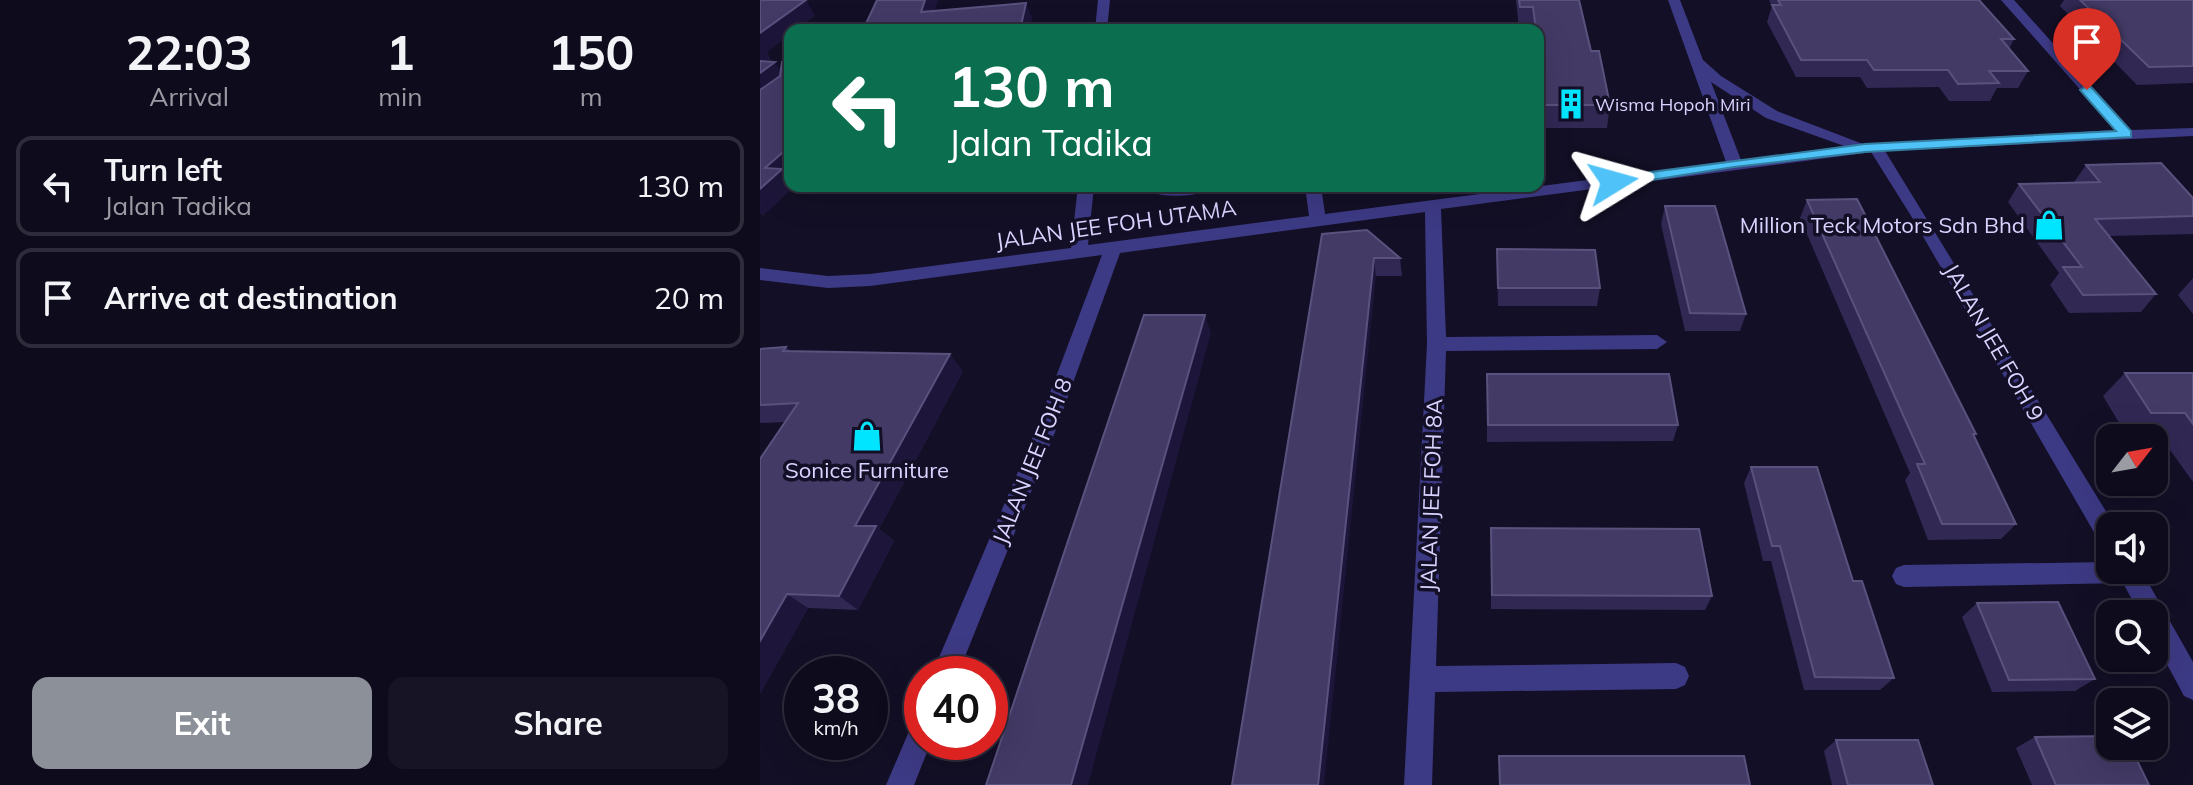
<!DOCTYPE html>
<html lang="en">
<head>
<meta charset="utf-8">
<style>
	body { margin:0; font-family:Mulish,sans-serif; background:#171425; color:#f1f3f6; height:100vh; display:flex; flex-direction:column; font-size:30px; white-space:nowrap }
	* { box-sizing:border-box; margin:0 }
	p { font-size:26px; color:#9b9ba3 }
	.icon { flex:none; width:44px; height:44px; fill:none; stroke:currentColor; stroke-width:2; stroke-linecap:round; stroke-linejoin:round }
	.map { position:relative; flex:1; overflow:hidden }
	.panel { display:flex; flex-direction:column; background:#0e0b1c; width:760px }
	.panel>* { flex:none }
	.hud { position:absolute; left:24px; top:24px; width:760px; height:168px; border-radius:16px; box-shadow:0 8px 32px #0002,0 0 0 2px #2e2b3b; background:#0b6e4f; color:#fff; overflow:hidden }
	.needle { width:52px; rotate:59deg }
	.buttons { position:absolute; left:1336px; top:424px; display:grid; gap:16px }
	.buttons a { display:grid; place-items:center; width:72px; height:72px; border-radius:16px; background:#0e0b1c; box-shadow:0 8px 32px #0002,0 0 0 2px #2e2b3b; font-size:40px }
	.speed { position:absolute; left:24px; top:656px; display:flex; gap:16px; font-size:40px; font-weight:700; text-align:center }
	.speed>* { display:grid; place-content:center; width:104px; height:104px; border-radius:50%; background:#0e0b1c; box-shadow:0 8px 32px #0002,0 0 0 2px #2e2b3b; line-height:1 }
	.speed small { font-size:20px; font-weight:400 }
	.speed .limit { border:12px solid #d22; background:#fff; color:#111 }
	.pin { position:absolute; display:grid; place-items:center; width:68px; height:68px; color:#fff; margin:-82px -34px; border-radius:50% 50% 50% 0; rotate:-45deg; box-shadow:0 0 8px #0007 }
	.pin .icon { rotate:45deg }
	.me { position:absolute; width:88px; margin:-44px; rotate:82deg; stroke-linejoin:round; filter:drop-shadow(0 0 6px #0008) }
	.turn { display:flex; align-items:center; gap:28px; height:168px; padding:0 32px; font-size:36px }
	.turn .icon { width:104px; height:104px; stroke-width:2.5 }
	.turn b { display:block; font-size:56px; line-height:68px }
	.eta { display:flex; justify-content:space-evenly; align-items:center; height:136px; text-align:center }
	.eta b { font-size:48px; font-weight:700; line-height:56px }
	.cta { display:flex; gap:16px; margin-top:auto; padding:16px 32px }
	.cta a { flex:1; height:92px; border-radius:16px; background:#8c9099; color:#fff; font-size:32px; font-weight:700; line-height:92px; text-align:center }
	.cta a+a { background:#171425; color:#f1f3f6 }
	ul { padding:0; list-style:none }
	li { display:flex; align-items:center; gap:24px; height:100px; margin:0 16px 12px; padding:0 16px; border:4px solid #2e2b3b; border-radius:16px }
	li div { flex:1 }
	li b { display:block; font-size:30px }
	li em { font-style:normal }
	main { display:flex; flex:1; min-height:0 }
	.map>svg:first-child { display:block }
</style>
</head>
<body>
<main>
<section class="panel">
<div class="eta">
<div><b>22:03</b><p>Arrival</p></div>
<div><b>1</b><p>min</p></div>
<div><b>150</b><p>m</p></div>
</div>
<ul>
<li><svg class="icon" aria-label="left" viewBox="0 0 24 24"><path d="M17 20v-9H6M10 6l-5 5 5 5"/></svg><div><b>Turn left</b><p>Jalan Tadika</p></div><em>130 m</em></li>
<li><svg class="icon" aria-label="arrive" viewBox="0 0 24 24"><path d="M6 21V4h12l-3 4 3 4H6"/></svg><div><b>Arrive at destination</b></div><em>20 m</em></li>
</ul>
<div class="cta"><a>Exit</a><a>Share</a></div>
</section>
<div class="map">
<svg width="1433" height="785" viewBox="0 0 1433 785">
	<rect width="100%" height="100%" fill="#130f26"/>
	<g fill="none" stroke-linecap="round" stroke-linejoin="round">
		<g fill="#3d3a85" fill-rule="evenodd">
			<polygon points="338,0 350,0 347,30 335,30"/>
			<path d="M908,0H920L943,60L961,76L1017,111L1103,144L1356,130L1241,0H1254L1371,130L1433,128V136L1125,151L1355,526H1350V549L1342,546L1153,219L1111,152L1105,153L681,209L686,337L897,335L907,342L897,349L686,351L676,666L916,663L925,667L929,676L925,685L916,689L675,692L672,785H644L667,344L665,212L360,253L297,427L198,674H172L277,427L342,255L110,286L68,288L0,280V268L68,276L110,274L311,248L318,186H334L328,245L549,216L545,186H561L565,214L966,162ZM951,82L1006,118L1084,146L981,160Z"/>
			<path d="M379,186H454C440,199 393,199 379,186Z"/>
			<polygon points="1350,562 1350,570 1381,570 1433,662 1433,700 1424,696 1394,640 1394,614 1380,614 1363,583 1144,587 1136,584 1132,576 1136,568 1144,565"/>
			<polygon points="162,718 162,742 171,742 154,785 126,785 153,722"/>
		</g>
	</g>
	<g fill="#312854">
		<polygon points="756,0 819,0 831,51 850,105 847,128 783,128 778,81 778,30 772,30 772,29 759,29"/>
		<polygon points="1009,0 1219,0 1254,39 1249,49 1268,71 1258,88 1237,88 1230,101 1189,101 1179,87 1107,88 1100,77 1036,77 1007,22 1012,6"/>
		<polygon points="1304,0 1433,0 1433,83 1377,85 1300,6"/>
		<polygon points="1326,165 1433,198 1433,234 1349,236 1396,294 1381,312 1309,313 1290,285 1299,273 1248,202 1259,184 1314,182"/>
		<polygon points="1047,200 1216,434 1214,436 1256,524 1241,539 1168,540 1145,480 1150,473 1040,218"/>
		<polygon points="905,206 986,314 980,331 925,331 901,224"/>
		<polygon points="562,234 640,258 642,276 616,276"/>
		<polygon points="737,249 840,288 837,306 738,306"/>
		<polygon points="1433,278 1433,314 1418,295"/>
		<polygon points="26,347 30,351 203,371 119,529 134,541 98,610 48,608 0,694 25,422 0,423 0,349"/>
		<polygon points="1365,373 1433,373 1433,482 1400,436 1367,436 1343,396"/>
		<polygon points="727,374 918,425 913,441 727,442"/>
		<polygon points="991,467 1093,581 1134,678 1120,690 1044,690 1011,561 1003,561 984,483"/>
		<polygon points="731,528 952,596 945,610 731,609"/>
		<polygon points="1217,603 1335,679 1315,691 1232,692 1202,617"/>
		<polygon points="1275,737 1389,785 1272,785 1256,748"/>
		<polygon points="1076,740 1173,785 1072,785 1064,751"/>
	</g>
	<g fill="#1d163a">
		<polygon points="46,0 55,16 37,30 30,30 30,35 7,52 12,61 0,70 0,33"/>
		<polygon points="165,0 178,0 169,28 161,12"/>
		<polygon points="266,3 272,18 270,30 260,30"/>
		<polygon points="15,62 26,78 0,97 0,73"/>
		<polygon points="30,146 30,173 27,176 30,179 30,186 35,186 3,216 0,213 0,189 5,168"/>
		<polygon points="614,258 616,276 564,785 558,785"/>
		<polygon points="445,315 451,333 328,785 311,785"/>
		<polygon points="190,354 203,371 119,529 134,541 98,610 79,596 95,526"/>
		<polygon points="27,594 48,608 0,694 0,641"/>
	</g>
	<g fill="#433a66" stroke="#5a527e" stroke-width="2">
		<polygon points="0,0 46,0 0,33"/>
		<polygon points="117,0 165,0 161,12 266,3 260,30 103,30"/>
		<polygon points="759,0 819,0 831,51 839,51 850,105 785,105 778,47 778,30 776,30 773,7 760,7"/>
		<polygon points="1018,0 1219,0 1254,39 1241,39 1268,71 1229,71 1239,83 1198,84 1188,70 1114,70 1107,60 1041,60 1012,5 1021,5"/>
		<polygon points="1320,0 1433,0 1433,66 1389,67"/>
		<polygon points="0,61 15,62 0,73"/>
		<polygon points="22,62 30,63 30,146 5,168 22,169 0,189 0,90 20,76"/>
		<polygon points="1401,163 1433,198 1433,216 1335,219 1396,294 1323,295 1303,267 1322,267 1259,184 1340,182 1326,165"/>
		<polygon points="1097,199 1216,434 1213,434 1256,524 1182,524 1157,464 1165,464 1047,200"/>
		<polygon points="905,206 955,206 986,314 930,313"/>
		<polygon points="607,230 640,258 614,258 558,785 472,785 562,234"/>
		<polygon points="737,249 835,250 840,288 738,288"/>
		<polygon points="384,315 445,315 311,785 226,785"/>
		<polygon points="26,347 23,351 190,354 95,526 116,526 79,596 27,594 0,641 0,459 38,403 0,405 0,349"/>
		<polygon points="1365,373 1433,373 1433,424 1425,413 1391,413"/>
		<polygon points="727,374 909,374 918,425 728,425"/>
		<polygon points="991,467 1057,467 1093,581 1102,581 1134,678 1055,677 1020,546 1012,546"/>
		<polygon points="731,528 939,529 952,596 732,595"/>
		<polygon points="1298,602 1335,679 1249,680 1217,603"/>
		<polygon points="1350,736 1350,746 1370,746 1389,785 1296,785 1275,737"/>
		<polygon points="1076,740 1158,740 1173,785 1088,785"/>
		<polygon points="739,756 984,756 990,785 740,785"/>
	</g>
	<polygon fill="#4fc3f7" stroke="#337fa1" stroke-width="2" points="1327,86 1331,87 1371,131 1371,137 1105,152 974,167 853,186 846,182 853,177 1105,144 1356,131 1320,90"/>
	<defs>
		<g id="building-bare" transform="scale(2.4)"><path d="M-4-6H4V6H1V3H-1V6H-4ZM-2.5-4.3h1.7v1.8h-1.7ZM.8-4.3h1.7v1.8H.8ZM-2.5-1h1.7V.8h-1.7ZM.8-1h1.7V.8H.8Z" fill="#00e5ff" stroke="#130f26" stroke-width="2.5" paint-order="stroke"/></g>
		<g id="shop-bare" transform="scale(2.4)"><path d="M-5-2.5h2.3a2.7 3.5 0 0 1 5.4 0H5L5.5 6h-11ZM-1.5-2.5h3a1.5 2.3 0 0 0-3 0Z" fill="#00e5ff" stroke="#130f26" stroke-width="2.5" paint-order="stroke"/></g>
	</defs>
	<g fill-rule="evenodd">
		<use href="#building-bare" x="811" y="104"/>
		<use href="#shop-bare" x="1289" y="225"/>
		<use href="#shop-bare" x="107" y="436"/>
	</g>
	<g text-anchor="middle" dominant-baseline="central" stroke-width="7" stroke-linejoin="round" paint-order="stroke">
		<g font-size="18" fill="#d9d4ff" stroke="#130f26" text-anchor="start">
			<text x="835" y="104">Wisma Hopoh Miri</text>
		</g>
		<g font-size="22" fill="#d9d4ff" stroke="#130f26">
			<text transform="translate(356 224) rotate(-8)">JALAN JEE FOH UTAMA</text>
			<text transform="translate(1234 342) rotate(60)">JALAN JEE FOH 9</text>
			<text transform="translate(272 461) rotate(-68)">JALAN JEE FOH 8</text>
			<text transform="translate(671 495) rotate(-88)">JALAN JEE FOH 8A</text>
		</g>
		<g font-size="22" fill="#d9d4ff" stroke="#130f26" text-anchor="end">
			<text x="1265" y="225">Million Teck Motors Sdn Bhd</text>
			<text x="107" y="470" text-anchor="middle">Sonice Furniture</text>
		</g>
	</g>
</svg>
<div class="buttons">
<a><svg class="needle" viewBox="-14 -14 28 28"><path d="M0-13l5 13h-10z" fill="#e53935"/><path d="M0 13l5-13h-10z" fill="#9b9ba3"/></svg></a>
<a><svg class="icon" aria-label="sound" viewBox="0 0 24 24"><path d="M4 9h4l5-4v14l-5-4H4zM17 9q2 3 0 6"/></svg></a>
<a><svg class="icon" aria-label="search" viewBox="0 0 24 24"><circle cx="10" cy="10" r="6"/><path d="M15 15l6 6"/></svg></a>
<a><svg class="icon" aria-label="layers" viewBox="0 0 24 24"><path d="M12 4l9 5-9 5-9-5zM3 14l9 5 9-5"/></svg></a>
</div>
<div class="speed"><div>38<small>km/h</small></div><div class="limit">40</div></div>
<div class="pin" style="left:1327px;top:90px;background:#d93025"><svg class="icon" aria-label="arrive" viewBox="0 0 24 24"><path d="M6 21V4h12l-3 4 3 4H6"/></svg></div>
<svg class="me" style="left:853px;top:182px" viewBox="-20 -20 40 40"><path d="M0-17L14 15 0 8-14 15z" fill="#4fc3f7" stroke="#fff" stroke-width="4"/></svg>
<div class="hud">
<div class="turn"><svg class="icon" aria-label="left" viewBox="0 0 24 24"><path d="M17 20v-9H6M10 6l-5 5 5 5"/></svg><div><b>130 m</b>Jalan Tadika</div></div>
</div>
</div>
</main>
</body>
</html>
